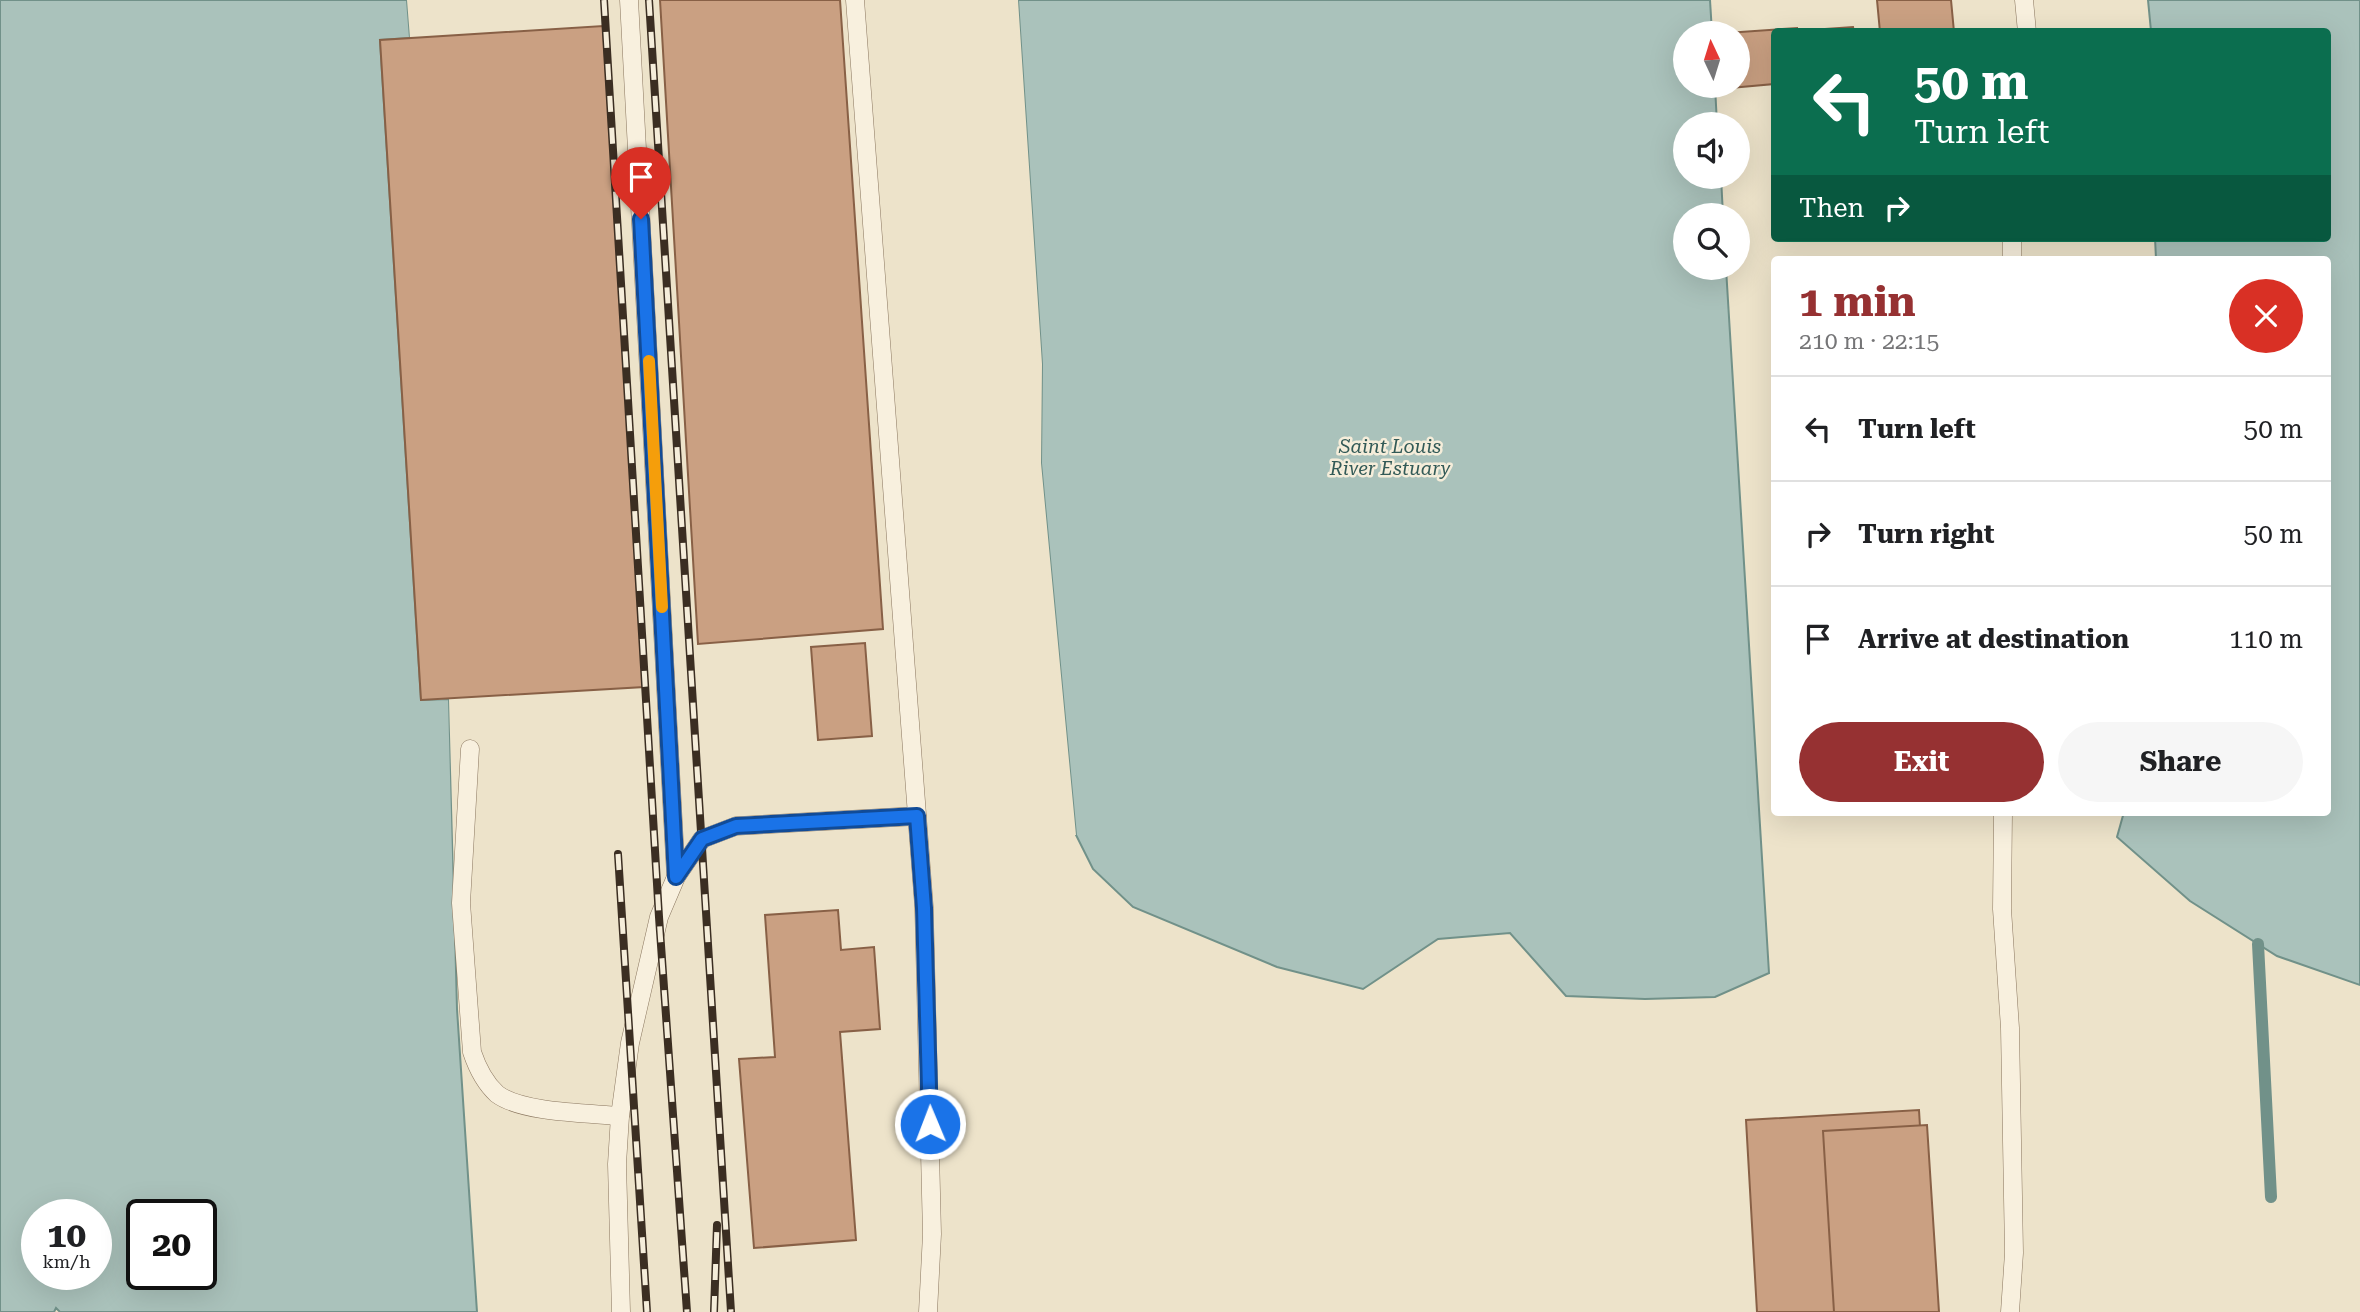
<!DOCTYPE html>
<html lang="en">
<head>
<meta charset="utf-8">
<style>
	body { margin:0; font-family:"Roboto Serif",serif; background:#f6f6f6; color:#202124; height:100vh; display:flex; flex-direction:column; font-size:26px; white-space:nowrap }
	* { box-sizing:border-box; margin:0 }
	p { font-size:23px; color:#757577 }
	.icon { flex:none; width:38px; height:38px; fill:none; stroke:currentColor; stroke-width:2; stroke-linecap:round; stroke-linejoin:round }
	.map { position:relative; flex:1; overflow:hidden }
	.panel { position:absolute; left:1771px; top:256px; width:560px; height:560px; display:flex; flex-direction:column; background:#fff; border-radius:7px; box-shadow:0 7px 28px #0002 }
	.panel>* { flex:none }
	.hud { position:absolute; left:1771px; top:28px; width:560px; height:214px; border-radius:7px; box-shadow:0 7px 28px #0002; background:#0b6e4f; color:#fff; overflow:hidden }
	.needle { width:46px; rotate:356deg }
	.tools { position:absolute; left:1673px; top:21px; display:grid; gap:14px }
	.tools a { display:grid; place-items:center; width:77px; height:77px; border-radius:50%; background:#fff; box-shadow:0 7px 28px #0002; font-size:35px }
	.speed { position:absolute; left:21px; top:1199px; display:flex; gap:14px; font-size:35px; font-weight:700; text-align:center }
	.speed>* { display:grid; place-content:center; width:91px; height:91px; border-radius:50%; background:#fff; box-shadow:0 7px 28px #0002; line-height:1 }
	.speed small { font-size:18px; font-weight:400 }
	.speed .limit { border:4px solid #111; border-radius:10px; background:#fff; color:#111 }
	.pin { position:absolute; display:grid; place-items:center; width:60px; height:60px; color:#fff; margin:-72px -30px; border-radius:50% 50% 50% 0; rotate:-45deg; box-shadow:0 0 7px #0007 }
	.pin .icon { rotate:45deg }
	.me { position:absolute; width:77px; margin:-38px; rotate:359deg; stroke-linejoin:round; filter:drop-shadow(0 0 5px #0008) }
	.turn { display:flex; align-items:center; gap:24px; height:147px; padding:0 28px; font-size:32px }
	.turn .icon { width:91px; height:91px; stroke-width:2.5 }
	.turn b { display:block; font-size:49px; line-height:60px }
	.then { display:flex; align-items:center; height:66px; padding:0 28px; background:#0003; gap:14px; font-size:26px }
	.round { display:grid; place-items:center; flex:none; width:74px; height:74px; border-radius:37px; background:#f6f6f6 }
	.summary { display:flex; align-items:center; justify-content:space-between; height:119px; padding:0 28px }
	h1 { font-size:42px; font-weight:700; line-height:52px; color:#963132 }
	.button { display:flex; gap:14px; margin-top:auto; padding:14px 28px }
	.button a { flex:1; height:80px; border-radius:42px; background:#963132; color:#fff; font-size:28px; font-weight:700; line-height:80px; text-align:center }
	.button a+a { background:#f6f6f6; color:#202124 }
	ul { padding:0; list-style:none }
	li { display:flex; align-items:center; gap:21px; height:105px; padding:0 28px; border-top:2px solid #e0e0e0 }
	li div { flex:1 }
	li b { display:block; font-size:26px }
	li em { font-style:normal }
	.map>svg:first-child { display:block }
</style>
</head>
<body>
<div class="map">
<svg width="2360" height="1312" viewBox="0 0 2360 1312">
	<rect width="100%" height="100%" fill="#ede3ca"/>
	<g fill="#aac2bb" stroke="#719189" stroke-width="2" fill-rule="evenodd">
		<path d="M0,0H407L410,38L380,40L421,700L449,699L457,1009L477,1312H60L56,1308L54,1312H0ZM37,1214H96V1274H37ZM142,1214H201V1274H142Z"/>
		<polygon points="1018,0 1710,0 1712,33 1685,33 1685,86 1715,86 1717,124 1685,124 1685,177 1721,177 1723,215 1685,215 1685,268 1726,268 1769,973 1715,997 1645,999 1566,996 1510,933 1438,939 1363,989 1277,967 1133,907 1093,869 1076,835 1041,463 1042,364"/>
		<polygon points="2148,0 2360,0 2360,985 2277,956 2190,901 2117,837 2124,812 2328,812 2328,259 2156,259 2155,238 2328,238 2328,32 2151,31"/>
	</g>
	<g fill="#ede3ca">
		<polygon points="407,0 411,0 453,698 457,876 454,877 449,699 421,700 380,40 410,38"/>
		<polygon points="1015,0 1018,0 1042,364 1041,463 1076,835 1072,835 1038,463 1038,365"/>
	</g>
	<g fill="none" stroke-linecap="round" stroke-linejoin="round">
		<polyline stroke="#719189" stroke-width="12" points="2258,944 2271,1197"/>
	</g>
	<g fill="#caa082" stroke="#886046" stroke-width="2">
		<polygon points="660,0 840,0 883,629 698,644"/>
		<polygon points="1877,0 1951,0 1954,32 1880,32"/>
		<polygon points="603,26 644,687 421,700 380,40"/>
		<polygon points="1853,27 1854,32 1797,32 1797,31"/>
		<polygon points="1797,28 1797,32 1774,32 1774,84 1730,88 1738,86 1738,33 1726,33"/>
		<polygon points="865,643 872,736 818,740 811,647"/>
		<polygon points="838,910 841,950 874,947 880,1029 840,1032 856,1240 754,1248 739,1059 775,1057 765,915"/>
		<polygon points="1919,1110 1931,1312 1757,1312 1746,1120"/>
		<polygon points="1927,1125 1939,1312 1834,1312 1823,1131"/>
	</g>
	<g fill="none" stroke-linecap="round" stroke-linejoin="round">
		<g stroke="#8a765f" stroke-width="19">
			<g id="service">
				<polyline points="629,0 676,877"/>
				<polyline points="855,0 924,907 932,1234 928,1312"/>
				<polyline points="2024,0 2027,32"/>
				<polyline points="2012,238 2012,259"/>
				<path d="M470,749L461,903L472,1052C477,1067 485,1083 497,1094C522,1113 589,1113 620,1116"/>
				<polyline points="2003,812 2002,909 2010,1028 2014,1253 2010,1312"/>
				<polyline points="621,1312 617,1164 620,1116 630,1043 659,917 676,877 702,839 736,826 917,816"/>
			</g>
		</g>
		<use href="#service" stroke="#f8f0de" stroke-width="18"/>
		<g stroke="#3b2e22" stroke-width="8">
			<g id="rail">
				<polyline points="604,0 659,917 687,1312"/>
				<polyline points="649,0 731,1312"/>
				<polyline points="618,854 647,1312"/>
				<polyline points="714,1312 717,1225"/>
			</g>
		</g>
		<use href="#rail" stroke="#f5edda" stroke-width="5" stroke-dasharray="16" stroke-linecap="butt"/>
	</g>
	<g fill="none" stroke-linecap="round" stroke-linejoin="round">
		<g stroke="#114b97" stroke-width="18">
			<polyline id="route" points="641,219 676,877 702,839 736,826 917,816 924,908 930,1124"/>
		</g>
		<use href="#route" stroke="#1a73e8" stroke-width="12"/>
		<polyline stroke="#f59e0b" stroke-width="12" points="649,361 662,607"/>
	</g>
	<g text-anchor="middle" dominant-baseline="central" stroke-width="5" stroke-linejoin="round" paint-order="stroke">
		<g font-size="19" font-style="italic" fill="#325a57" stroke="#f5edda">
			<text x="1390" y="446">Saint Louis<tspan x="1390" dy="22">River Estuary</tspan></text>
		</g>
	</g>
</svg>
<div class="tools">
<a><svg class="needle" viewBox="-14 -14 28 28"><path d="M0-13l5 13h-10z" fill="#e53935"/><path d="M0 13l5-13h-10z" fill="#757577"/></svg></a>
<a><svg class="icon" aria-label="sound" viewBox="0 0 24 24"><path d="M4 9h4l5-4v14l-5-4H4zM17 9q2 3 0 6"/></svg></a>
<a><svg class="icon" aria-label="search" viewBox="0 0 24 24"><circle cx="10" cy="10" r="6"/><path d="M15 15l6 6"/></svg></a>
</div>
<div class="speed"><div>10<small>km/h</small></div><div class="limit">20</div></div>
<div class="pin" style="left:641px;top:219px;background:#d93025"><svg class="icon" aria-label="arrive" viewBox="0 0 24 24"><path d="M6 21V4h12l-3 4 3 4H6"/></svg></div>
<svg class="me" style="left:930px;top:1124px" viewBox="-20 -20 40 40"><circle r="17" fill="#1a73e8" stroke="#fff" stroke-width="3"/><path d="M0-11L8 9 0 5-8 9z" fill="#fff"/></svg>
<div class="hud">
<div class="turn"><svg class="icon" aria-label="left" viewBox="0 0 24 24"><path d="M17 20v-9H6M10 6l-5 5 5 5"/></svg><div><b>50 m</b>Turn left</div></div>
<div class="then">Then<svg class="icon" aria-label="right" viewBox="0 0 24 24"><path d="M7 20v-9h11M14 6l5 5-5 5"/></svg></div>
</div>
<section class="panel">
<div class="summary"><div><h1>1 min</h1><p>210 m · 22:15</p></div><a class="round" style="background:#d93025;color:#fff"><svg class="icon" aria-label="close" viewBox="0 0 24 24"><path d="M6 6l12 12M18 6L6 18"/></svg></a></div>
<ul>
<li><svg class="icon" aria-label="left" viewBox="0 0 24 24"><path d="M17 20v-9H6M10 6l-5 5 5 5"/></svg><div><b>Turn left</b></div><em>50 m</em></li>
<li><svg class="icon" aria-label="right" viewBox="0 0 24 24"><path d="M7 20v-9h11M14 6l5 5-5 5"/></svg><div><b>Turn right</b></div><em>50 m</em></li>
<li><svg class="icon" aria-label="arrive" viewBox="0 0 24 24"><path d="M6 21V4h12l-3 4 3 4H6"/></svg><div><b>Arrive at destination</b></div><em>110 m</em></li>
</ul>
<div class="button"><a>Exit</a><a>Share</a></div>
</section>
</div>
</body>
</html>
